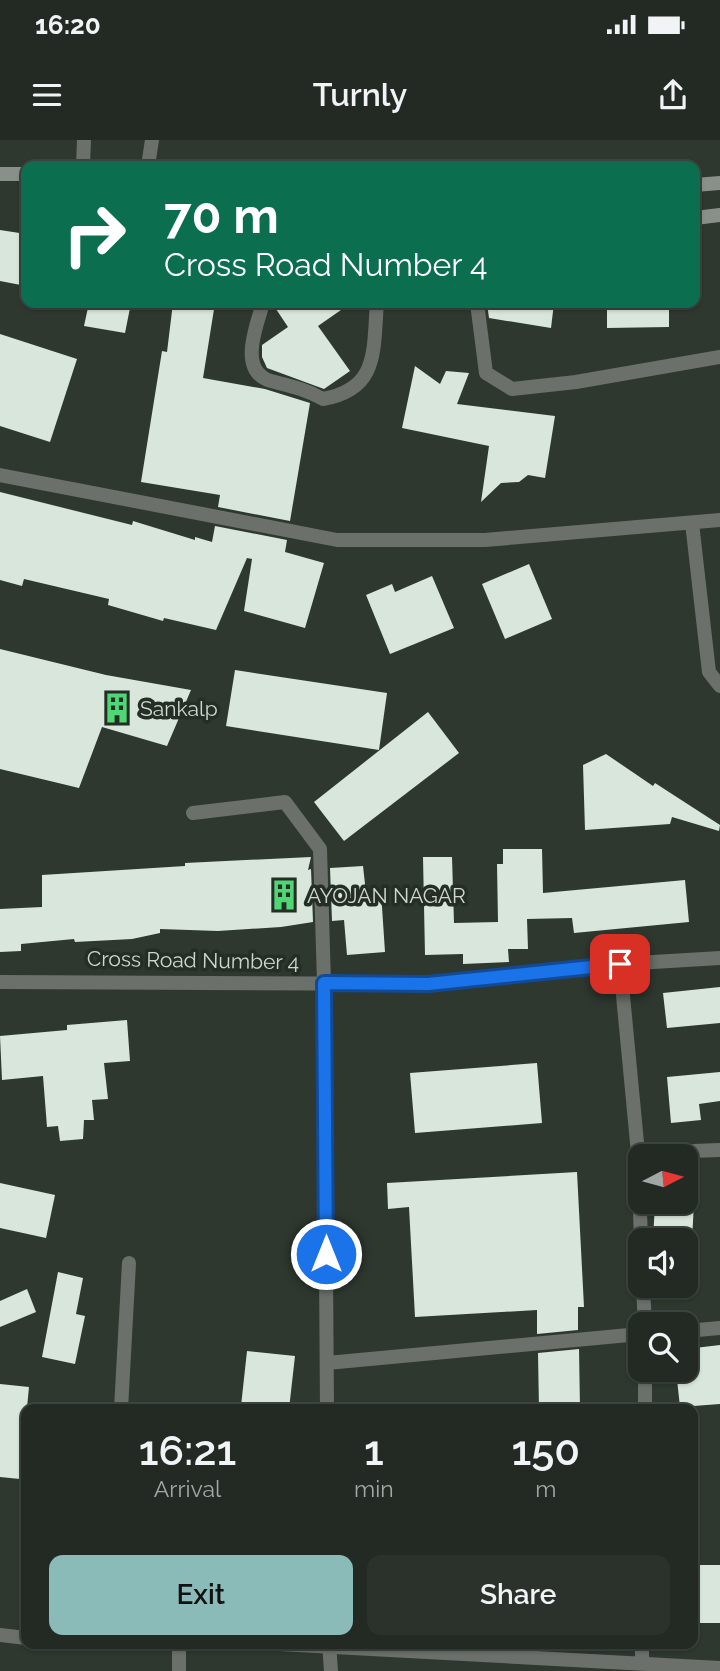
<!DOCTYPE html>
<html lang="en">
<head>
<meta charset="utf-8">
<style>
	body { margin:0; font-family:Raleway,sans-serif; background:#2a322b; color:#f1f3f6; height:100vh; display:flex; flex-direction:column; font-size:26px; white-space:nowrap }
	* { box-sizing:border-box; margin:0 }
	p { font-size:23px; color:#a2a7a6 }
	.icon { flex:none; width:38px; height:38px; fill:none; stroke:currentColor; stroke-width:2; stroke-linecap:round; stroke-linejoin:round }
	.map { position:relative; flex:1; overflow:hidden }
	.panel { position:absolute; left:21px; top:1264px; width:677px; height:245px; display:flex; flex-direction:column; background:#222a23; border-radius:14px; box-shadow:0 2px 5px #0004,0 0 0 2px #3f4641 }
	.panel>* { flex:none }
	.top-card { position:absolute; left:21px; top:21px; width:679px; height:147px; border-radius:14px; box-shadow:0 2px 5px #0004,0 0 0 2px #3f4641; background:#0b6e4f; color:#fff; overflow:hidden }
	.needle { width:46px; rotate:84deg }
	.controls { position:absolute; left:628px; top:1004px; display:grid; gap:14px }
	.controls a { display:grid; place-items:center; width:70px; height:70px; border-radius:14px; background:#222a23; box-shadow:0 2px 5px #0004,0 0 0 2px #3f4641; font-size:35px }
	.pin { position:absolute; display:grid; place-items:center; width:60px; height:60px; color:#fff; margin:-30px; border-radius:14px; box-shadow:0 4px 10px #0006 }
	.me { position:absolute; width:77px; margin:-38px; rotate:0deg; stroke-linejoin:round; filter:drop-shadow(0 0 5px #0008) }
	.turn { display:flex; align-items:center; gap:24px; height:147px; padding:0 28px; font-size:32px }
	.turn .icon { width:91px; height:91px; stroke-width:2.5 }
	.turn b { display:block; font-size:49px; line-height:60px }
	.eta { display:flex; justify-content:space-evenly; align-items:center; height:119px; text-align:center }
	.eta b { font-size:42px; font-weight:600; line-height:49px }
	.button { display:flex; gap:14px; margin-top:auto; padding:14px 28px }
	.button a { flex:1; height:80px; border-radius:14px; background:#8bbbb9; color:#111; font-size:28px; font-weight:600; line-height:80px; text-align:center }
	.button a+a { background:#2a322b; color:#f1f3f6 }
	.status { display:flex; justify-content:space-between; align-items:center; height:49px; padding:0 35px; background:#222a23; direction:ltr }
	.status svg { height:19px; fill:currentColor }
	header { display:flex; justify-content:space-between; align-items:center; height:91px; padding:0 28px; background:#222a23; font-size:32px; font-weight:600 }
	.map>svg:first-child { display:block }
</style>
</head>
<body>
<div class="status"><b>16:20</b><svg viewBox="0 0 49 12"><path d="M0 12V9h3v3zM5 12V6h3v6zM10 12V3h3v9zM15 12V0h3v12zM26 1h20v11H26zM47 4h2v5h-2z"/></svg></div>
<header><svg class="icon" aria-label="menu" viewBox="0 0 24 24"><path d="M4 6h16M4 12h16M4 18h16"/></svg>Turnly<svg class="icon" aria-label="share" viewBox="0 0 24 24"><path d="M12 15V3M7 8l5-5 5 5M5 13v7h14v-7"/></svg></header>
<div class="map">
<svg width="720" height="1531" viewBox="0 0 720 1531">
	<rect width="100%" height="100%" fill="#2e382f"/>
	<g fill="#d9e6db">
		<polygon points="0,90 26,94 26,146 0,141"/>
		<polygon points="89,163 131,163 125,193 84,186"/>
		<polygon points="173,163 215,163 203,238 265,249 310,263 290,381 218,367 220,355 141,342 162,211 167,212"/>
		<polygon points="272,163 351,163 318,186 350,231 324,249 267,228 262,217 262,205 288,187"/>
		<polygon points="487,163 554,163 551,188 489,178"/>
		<polygon points="607,163 669,163 669,187 607,188"/>
		<polygon points="0,194 77,219 50,302 0,286"/>
		<polygon points="415,226 440,244 446,231 469,233 457,264 555,276 545,338 528,335 519,342 501,343 481,362 489,306 402,288"/>
		<polygon points="0,352 132,385 133,381 195,400 195,397 212,402 215,386 287,400 285,412 324,423 305,488 244,471 252,419 247,418 216,490 164,478 163,481 108,465 109,459 24,439 22,446 0,440"/>
		<polygon points="529,424 552,479 505,499 482,444"/>
		<polygon points="432,436 454,488 390,514 366,455 392,444 395,452"/>
		<polygon points="0,509 106,535 191,550 167,606 102,587 79,648 0,629"/>
		<polygon points="235,530 387,553 379,610 226,586"/>
		<polygon points="428,572 459,613 344,701 314,662"/>
		<polygon points="606,614 653,646 655,643 720,685 719,691 672,677 670,684 585,690 583,625"/>
		<polygon points="503,709 542,709 543,753 685,740 689,782 574,793 572,778 527,779 528,809 508,809 509,822 463,824 463,814 425,815 423,717 452,717 454,783 498,782 497,724 503,724"/>
		<polygon points="311,717 308,730 311,729 313,782 281,787 218,791 160,789 160,793 132,799 75,802 74,799 21,804 21,811 0,812 0,769 42,767 42,735 185,726 185,723"/>
		<polygon points="363,726 366,753 381,752 385,812 347,815 344,780 332,781 330,728"/>
		<polygon points="720,847 720,883 667,888 663,853"/>
		<polygon points="127,880 130,921 104,923 108,959 92,960 94,980 84,980 83,999 60,1001 58,986 47,987 43,936 2,940 0,896 67,890 67,885"/>
		<polygon points="537,923 542,983 415,993 410,933"/>
		<polygon points="720,932 720,961 699,964 701,980 671,983 667,937"/>
		<polygon points="577,1032 584,1167 578,1167 578,1190 537,1194 537,1170 415,1177 409,1067 388,1069 387,1043"/>
		<polygon points="0,1043 55,1055 46,1098 0,1088"/>
		<polygon points="655,1062 694,1062 692,1101 653,1101"/>
		<polygon points="58,1132 83,1138 76,1174 85,1176 75,1224 42,1217"/>
		<polygon points="27,1149 36,1172 0,1187 0,1161"/>
		<polygon points="720,1205 720,1264 680,1267 676,1230 686,1230 686,1209"/>
		<polygon points="579,1209 580,1269 539,1269 538,1213"/>
		<polygon points="247,1211 295,1216 289,1269 241,1266"/>
		<polygon points="0,1244 29,1247 20,1339 0,1337"/>
		<rect x="693" y="1425" width="27" height="58"/>
	</g>
	<g fill="none" stroke-linecap="round" stroke-linejoin="round">
		<g stroke="#6b706b" stroke-width="14">
			<polyline points="477,163 486,233 512,249 576,242 720,217"/>
			<polyline points="692,383 709,532 720,546"/>
			<polyline points="193,673 285,662 320,709 324,843"/>
			<polyline points="327,1223 640,1194"/>
		</g>
		<g stroke="#6b706b" stroke-width="14">
			<polyline points="83,26 84,0"/>
			<polyline points="148,26 152,0"/>
			<path d="M263,163C257,185 237,231 271,241C290,246 305,249 323,259C379,249 373,211 377,163"/>
			<polyline points="0,335 337,400 485,400 720,380"/>
			<polyline points="620,824 638,1013 641,1101"/>
			<polyline points="0,842 428,844 620,824 720,818"/>
			<polyline points="324,843 327,1269"/>
			<polyline points="638,1013 720,1010"/>
			<polyline points="643,1146 645,1185"/>
			<polyline points="686,1191 720,1188"/>
			<polyline points="121,1269 129,1123"/>
			<polyline points="645,1269 645,1230"/>
			<polyline points="0,1495 26,1498"/>
			<polyline points="179,1503 179,1531"/>
			<polyline points="260,1503 720,1528"/>
			<polyline points="329,1503 331,1531"/>
			<polyline points="642,1523 642,1503"/>
		</g>
		<g stroke="#889089" stroke-width="14">
			<polyline points="0,34 26,34"/>
			<polyline points="695,45 720,43"/>
			<polyline points="695,78 720,75"/>
		</g>
	</g>
	<g fill="none" stroke-linecap="round" stroke-linejoin="round">
		<g stroke="#114b97" stroke-width="18">
			<polyline id="route" points="326,1114 324,843 428,844 620,824"/>
		</g>
		<use href="#route" stroke="#1a73e8" stroke-width="12"/>
	</g>
	<defs>
		<g id="building-bare" transform="scale(2.415)"><path d="M-4-6H4V6H1V3H-1V6H-4ZM-2.5-4.3h1.7v1.8h-1.7ZM.8-4.3h1.7v1.8H.8ZM-2.5-1h1.7V.8h-1.7ZM.8-1h1.7V.8H.8Z" fill="#4fd675" stroke="#242e25" stroke-width="2.5" paint-order="stroke"/></g>
	</defs>
	<g fill-rule="evenodd">
		<use href="#building-bare" x="117" y="568"/>
		<use href="#building-bare" x="284" y="755"/>
	</g>
	<g text-anchor="middle" dominant-baseline="central" stroke-width="7" stroke-linejoin="round" paint-order="stroke">
		<g font-size="21" fill="#cfd6d0" stroke="#242e25" text-anchor="start">
			<text x="140" y="568">Sankalp</text>
			<text x="307" y="755">AYOJAN NAGAR</text>
		</g>
		<g font-size="21" fill="#cfd6d0" stroke="#242e25">
			<text transform="translate(193 820) rotate(1)">Cross Road Number 4</text>
		</g>
	</g>
</svg>
<div class="controls">
<a><svg class="needle" viewBox="-14 -14 28 28"><path d="M0-13l5 13h-10z" fill="#e53935"/><path d="M0 13l5-13h-10z" fill="#a2a7a6"/></svg></a>
<a><svg class="icon" aria-label="sound" viewBox="0 0 24 24"><path d="M4 9h4l5-4v14l-5-4H4zM17 9q2 3 0 6"/></svg></a>
<a><svg class="icon" aria-label="search" viewBox="0 0 24 24"><circle cx="10" cy="10" r="6"/><path d="M15 15l6 6"/></svg></a>
</div>
<div class="pin" style="left:620px;top:824px;background:#d93025"><svg class="icon" aria-label="arrive" viewBox="0 0 24 24"><path d="M6 21V4h12l-3 4 3 4H6"/></svg></div>
<svg class="me" style="left:326px;top:1114px" viewBox="-20 -20 40 40"><circle r="17" fill="#1a73e8" stroke="#fff" stroke-width="3"/><path d="M0-11L8 9 0 5-8 9z" fill="#fff"/></svg>
<div class="top-card">
<div class="turn"><svg class="icon" aria-label="right" viewBox="0 0 24 24"><path d="M7 20v-9h11M14 6l5 5-5 5"/></svg><div><b>70 m</b>Cross Road Number 4</div></div>
</div>
<section class="panel">
<div class="eta">
<div><b>16:21</b><p>Arrival</p></div>
<div><b>1</b><p>min</p></div>
<div><b>150</b><p>m</p></div>
</div>
<div class="button"><a>Exit</a><a>Share</a></div>
</section>
</div>
</body>
</html>
